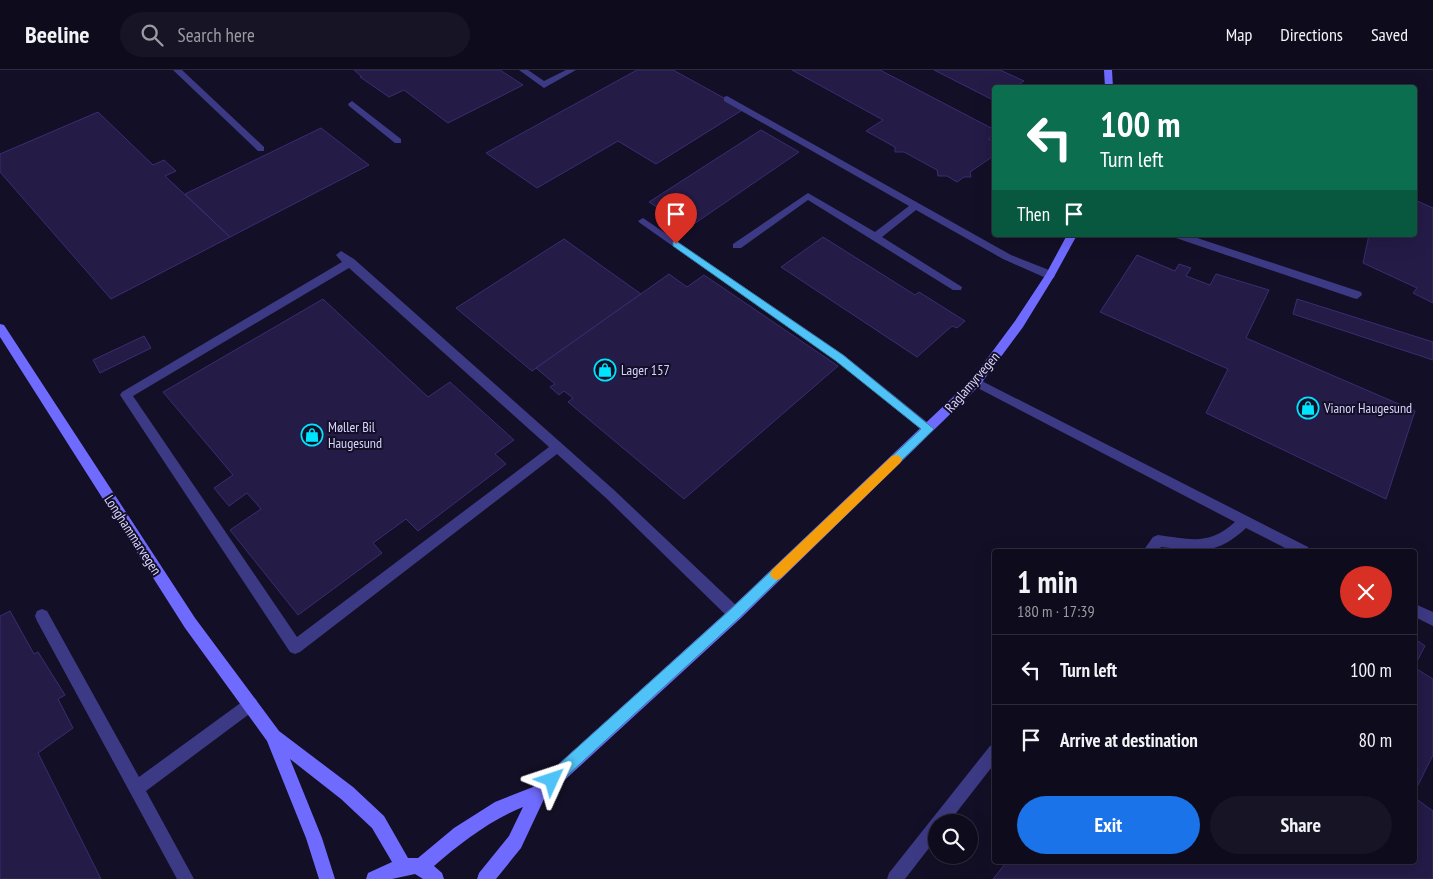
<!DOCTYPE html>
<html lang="en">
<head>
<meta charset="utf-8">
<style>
	body { margin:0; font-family:"PT Sans Narrow",sans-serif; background:#171425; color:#f1f3f6; height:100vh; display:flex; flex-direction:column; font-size:19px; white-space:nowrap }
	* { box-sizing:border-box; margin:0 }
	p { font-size:16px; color:#9b9ba3 }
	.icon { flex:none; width:28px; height:28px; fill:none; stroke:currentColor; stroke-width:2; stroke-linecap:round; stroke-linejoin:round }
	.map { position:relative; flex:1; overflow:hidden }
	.side { position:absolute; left:992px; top:479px; width:425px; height:315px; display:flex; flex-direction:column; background:#0e0b1c; border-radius:5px; box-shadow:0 5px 20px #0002,0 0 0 1px #2e2b3b }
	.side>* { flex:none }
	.banner { position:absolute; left:992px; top:15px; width:425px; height:152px; border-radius:5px; box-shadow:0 5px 20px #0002,0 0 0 1px #2e2b3b; background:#0b6e4f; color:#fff; overflow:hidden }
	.tools { position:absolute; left:928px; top:744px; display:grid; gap:10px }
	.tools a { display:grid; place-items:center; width:50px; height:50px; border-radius:50%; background:#0e0b1c; box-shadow:0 5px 20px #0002,0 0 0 1px #2e2b3b; font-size:25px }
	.pin { position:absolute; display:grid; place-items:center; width:42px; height:42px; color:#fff; margin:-51px -21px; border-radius:50% 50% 50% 0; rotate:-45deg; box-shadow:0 0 5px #0007 }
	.pin .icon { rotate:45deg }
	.me { position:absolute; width:55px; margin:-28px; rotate:48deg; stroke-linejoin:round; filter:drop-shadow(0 0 4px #0008) }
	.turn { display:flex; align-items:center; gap:18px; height:105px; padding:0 25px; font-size:22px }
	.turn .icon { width:65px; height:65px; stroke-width:2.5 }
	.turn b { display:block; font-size:35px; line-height:42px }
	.then { display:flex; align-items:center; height:48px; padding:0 25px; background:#0003; gap:10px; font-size:19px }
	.round { display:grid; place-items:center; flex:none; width:52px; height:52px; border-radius:26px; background:#171425 }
	.headline { display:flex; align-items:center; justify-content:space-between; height:85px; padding:0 25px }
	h1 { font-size:30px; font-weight:700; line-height:38px }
	.button { display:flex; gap:10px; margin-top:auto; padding:10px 25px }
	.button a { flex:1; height:58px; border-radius:30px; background:#1a73e8; color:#fff; font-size:20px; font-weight:700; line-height:58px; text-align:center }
	.button a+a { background:#171425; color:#f1f3f6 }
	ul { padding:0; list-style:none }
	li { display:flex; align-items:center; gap:15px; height:70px; padding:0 25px; border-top:1px solid #2e2b3b }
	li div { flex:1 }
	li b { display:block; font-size:19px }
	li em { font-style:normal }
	header { display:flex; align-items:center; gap:30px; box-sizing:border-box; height:70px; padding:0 25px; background:#0e0b1c; border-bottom:1px solid #2e2b3b }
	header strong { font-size:24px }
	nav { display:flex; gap:28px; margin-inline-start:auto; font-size:18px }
	.search { width:350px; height:45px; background:#171425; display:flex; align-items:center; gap:12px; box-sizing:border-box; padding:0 18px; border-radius:28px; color:#9b9ba3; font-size:19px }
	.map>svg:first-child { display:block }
</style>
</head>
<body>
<header>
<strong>Beeline</strong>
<div class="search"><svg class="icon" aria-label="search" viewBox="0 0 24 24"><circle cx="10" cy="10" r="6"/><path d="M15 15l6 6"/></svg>Search here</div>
<nav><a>Map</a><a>Directions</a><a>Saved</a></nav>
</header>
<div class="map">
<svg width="1433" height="809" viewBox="0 0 1433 809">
	<rect width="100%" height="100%" fill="#130f26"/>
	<g fill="#241b47" stroke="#3b2d73">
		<polygon points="354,0 500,0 523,15 448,53 404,20 389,27 360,7 362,7"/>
		<polygon points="637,0 673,0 744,39 656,94 618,71 537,118 486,83"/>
		<polygon points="792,0 880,0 995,60 995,64 988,69 995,72 995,87 992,87 970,102 971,107 964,107 957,112 947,106 938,106 937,100 904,82 895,82 895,77 866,61 883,50"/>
		<polygon points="934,0 1000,0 1024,11 1015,18 995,18 995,31"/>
		<polygon points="98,42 153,95 164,90 176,101 165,106 230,167 111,229 0,102 0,84"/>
		<polygon points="321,58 369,95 230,167 185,124"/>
		<polygon points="761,60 799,82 688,158 649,132"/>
		<polygon points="1415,130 1433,138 1433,233 1413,223 1417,218 1363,193 1369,165 1415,165"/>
		<polygon points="823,167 915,225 919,222 965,251 957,258 952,256 917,287 781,197"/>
		<polygon points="564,169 641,224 532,301 456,238"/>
		<polygon points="1137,185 1175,201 1179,194 1191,198 1186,206 1210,215 1216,204 1269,220 1246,268 1415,341 1386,429 1206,343 1228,299 1100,242"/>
		<polygon points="669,204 687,217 704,205 838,296 684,429 568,332 573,328 564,321 559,325 550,317 555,314 536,298"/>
		<polygon points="323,229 428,327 450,312 514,370 495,384 506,394 418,461 406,449 373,473 382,483 298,545 230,460 261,439 247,423 229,436 214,418 233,405 163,322"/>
		<polygon points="1297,229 1433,272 1433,290 1293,244"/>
		<polygon points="144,266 151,278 100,303 93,290"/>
		<polygon points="10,541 34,584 38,582 65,625 58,629 73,658 38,683 101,809 0,809 0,546"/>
		<polygon points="1415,569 1425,576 1415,595"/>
		<polygon points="1415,598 1433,609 1433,685 1415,721"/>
		<polygon points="1415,728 1433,741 1433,809 993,809 1005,794 1004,791 1415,791"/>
	</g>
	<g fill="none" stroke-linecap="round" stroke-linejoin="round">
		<g fill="#3d3a85" fill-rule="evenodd">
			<polygon points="173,0 182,0 264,77 264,81 258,81"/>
			<polygon points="519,0 528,0 544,11 566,0 576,0 544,18"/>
			<polygon points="727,26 1011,185 1054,202 1055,205 1054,208 1046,208 1003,189 916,140 882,167 962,217 961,220 953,220 808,130 741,178 733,178 733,174 808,123 875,162 909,136 724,31 724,27"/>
			<polygon points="352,31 401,69 401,73 395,73 349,36 348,34"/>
			<polygon points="643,148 844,285 932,356 934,359 932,362 924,362 836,291 640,153 638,151"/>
			<polygon points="1172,165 1188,165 1361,222 1362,225 1357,229 1353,228 1173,167"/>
			<path d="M341,181L354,189L614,420L740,539L742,544L740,549L735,551L730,549L606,428L557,384L300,582L295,584L290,582L120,325L122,322L342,192L336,185ZM349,198L549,377L297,567L133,326Z"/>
			<path d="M976,308L1308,477L1310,481H1291L1246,458C1216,486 1199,481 1161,477L1158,481H1143L1153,467L1158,465C1190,469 1209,476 1235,452L972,315L970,312L972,309Z"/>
			<polygon points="1415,534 1433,542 1433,556 1415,547"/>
			<polygon points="42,539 47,541 139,707 246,629 251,627 256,629 258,634 256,639 146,721 194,809 177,809 37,551 35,546 37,541"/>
			<polygon points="995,673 995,693 949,752 936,752 936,769 905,809 887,809 889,803 990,676"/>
		</g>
		<g fill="#6f6bff" fill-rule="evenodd">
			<polygon points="1104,0 1112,0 1113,18 1105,18"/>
			<path d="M1067,165H1077L1055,205L1023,257L980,315L740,549L544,729L521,778L496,809H477L479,803L509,766L523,737C489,751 461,773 434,796L442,803L444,809H423L415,804L392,809H366L368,803L392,792L372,758L341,729L290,689L322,768L335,809H319L306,768L267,671L185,558L0,267V254L4,255L195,548L279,661L353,717L384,746L408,788H418L454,758L495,732L533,717L730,539L972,309L1015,251L1046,204Z"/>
		</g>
	</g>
	<polygon fill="#4fc3f7" stroke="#337fa1" points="676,171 843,285 934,359 739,548 557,715 552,717 547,715 545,710 547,705 730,540 921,359 836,291 673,176 673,172"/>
	<polygon fill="#f59e0b" points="896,385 900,386 902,390 900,393 781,508 777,510 772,508 770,504 772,500 892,386"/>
	<defs>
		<g id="shop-ring" transform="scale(1.125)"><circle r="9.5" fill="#130f26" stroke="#00e5ff" stroke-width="1.5"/><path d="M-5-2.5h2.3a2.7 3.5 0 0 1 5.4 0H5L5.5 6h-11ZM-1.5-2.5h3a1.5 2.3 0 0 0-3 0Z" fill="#00e5ff"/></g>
	</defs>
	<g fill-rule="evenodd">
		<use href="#shop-ring" x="605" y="300"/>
		<use href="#shop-ring" x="1308" y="338"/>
		<use href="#shop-ring" x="312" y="365"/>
	</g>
	<g text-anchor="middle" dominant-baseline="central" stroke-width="4" stroke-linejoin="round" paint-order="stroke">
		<g font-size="14" fill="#d9d4ff" stroke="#130f26" text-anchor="start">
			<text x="621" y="300">Lager 157</text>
			<text x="1324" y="338">Vianor Haugesund</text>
			<text x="328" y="357">Møller Bil<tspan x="328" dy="16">Haugesund</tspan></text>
		</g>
		<g font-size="14" fill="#d9d4ff" stroke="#130f26">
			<text transform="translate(972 312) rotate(-49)">Raglamyrvegen</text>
			<text transform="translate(133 465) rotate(57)">Longhammarvegen</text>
		</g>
	</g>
</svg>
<div class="tools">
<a><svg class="icon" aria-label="search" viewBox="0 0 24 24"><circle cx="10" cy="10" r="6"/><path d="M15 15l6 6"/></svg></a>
</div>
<div class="pin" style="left:676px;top:174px;background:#d93025"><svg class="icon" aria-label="arrive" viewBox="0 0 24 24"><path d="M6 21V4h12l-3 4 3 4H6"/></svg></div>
<svg class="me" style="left:552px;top:710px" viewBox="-20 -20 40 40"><path d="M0-17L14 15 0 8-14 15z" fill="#4fc3f7" stroke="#fff" stroke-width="4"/></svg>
<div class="banner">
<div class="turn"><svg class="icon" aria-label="left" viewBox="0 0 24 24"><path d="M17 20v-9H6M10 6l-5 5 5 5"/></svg><div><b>100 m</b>Turn left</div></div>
<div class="then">Then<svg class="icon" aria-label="arrive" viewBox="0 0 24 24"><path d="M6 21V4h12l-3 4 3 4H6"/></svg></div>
</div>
<section class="side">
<div class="headline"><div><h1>1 min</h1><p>180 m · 17:39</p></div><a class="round" style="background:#d93025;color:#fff"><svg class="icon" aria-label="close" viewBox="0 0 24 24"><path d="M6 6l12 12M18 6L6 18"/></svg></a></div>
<ul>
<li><svg class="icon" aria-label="left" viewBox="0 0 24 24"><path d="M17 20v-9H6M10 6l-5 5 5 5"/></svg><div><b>Turn left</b></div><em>100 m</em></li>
<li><svg class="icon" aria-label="arrive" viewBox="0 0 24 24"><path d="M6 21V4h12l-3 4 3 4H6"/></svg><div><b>Arrive at destination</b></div><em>80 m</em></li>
</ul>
<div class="button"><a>Exit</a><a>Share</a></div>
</section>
</div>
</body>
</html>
